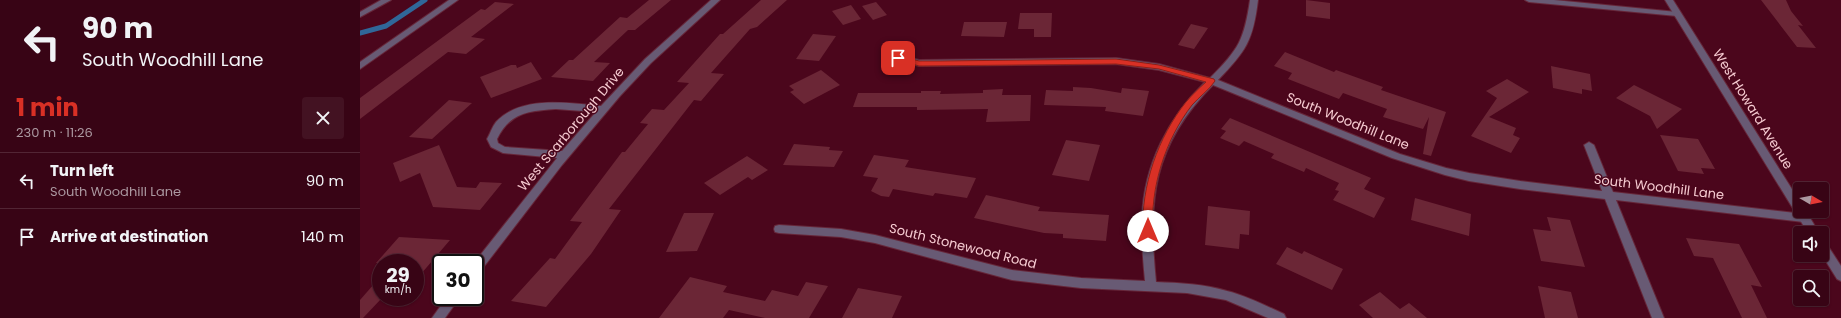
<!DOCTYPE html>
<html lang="en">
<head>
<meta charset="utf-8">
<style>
	body { margin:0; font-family:Poppins,sans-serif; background:#431222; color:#f1f3f6; height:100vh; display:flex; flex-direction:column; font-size:15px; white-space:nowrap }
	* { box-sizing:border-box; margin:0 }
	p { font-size:13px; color:#ab98a0 }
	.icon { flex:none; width:22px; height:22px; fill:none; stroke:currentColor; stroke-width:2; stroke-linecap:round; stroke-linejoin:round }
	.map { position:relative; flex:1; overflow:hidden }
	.details { display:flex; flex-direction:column; background:#380415; width:360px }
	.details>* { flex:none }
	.hud { background:#380415; color:#f1f3f6; overflow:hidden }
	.needle { width:26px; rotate:100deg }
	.buttons { position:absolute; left:1433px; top:182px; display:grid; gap:8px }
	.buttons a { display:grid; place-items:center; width:36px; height:36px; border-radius:4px; background:#380415; box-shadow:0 1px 3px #0004,0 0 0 1px #522534; font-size:20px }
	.speed { position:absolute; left:12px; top:254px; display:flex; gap:8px; font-size:20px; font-weight:700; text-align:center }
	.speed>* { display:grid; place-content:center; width:52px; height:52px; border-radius:50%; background:#380415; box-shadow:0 1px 3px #0004,0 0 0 1px #522534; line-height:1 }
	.speed small { font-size:10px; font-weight:400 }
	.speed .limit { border:2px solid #111; border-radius:6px; background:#fff; color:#111 }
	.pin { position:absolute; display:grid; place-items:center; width:34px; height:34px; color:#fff; margin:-17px; border-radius:8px; box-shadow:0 2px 6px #0006 }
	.me { position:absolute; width:44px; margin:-22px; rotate:0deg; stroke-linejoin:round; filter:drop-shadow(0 0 3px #0008) }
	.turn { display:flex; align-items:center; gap:14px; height:84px; padding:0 16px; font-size:18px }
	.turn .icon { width:52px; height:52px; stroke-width:2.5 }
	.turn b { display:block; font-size:28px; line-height:34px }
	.round { display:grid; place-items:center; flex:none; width:42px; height:42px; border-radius:4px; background:#431222 }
	.headline { display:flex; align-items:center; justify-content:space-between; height:68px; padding:0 16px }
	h1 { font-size:24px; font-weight:700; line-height:30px; color:#d93025 }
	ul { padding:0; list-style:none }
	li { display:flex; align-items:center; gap:12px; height:56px; padding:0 16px; border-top:1px solid #522534 }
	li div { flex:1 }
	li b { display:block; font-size:15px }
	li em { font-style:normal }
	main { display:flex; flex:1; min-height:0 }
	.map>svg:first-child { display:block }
</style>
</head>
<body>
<main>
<section class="details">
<div class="hud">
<div class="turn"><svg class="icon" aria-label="left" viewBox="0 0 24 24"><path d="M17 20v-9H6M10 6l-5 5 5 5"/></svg><div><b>90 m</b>South Woodhill Lane</div></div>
</div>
<div class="headline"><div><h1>1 min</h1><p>230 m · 11:26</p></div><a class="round"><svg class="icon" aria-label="close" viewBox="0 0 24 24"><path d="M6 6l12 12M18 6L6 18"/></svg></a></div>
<ul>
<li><svg class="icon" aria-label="left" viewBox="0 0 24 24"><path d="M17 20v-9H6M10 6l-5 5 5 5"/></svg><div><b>Turn left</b><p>South Woodhill Lane</p></div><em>90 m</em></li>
<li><svg class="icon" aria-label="arrive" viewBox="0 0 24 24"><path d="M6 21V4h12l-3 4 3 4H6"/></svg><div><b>Arrive at destination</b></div><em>140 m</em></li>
</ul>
</section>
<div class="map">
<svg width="1481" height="318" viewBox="0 0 1481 318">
	<rect width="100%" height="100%" fill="#4b061c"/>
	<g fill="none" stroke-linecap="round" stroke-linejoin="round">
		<polyline stroke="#306799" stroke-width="5" points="0,33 26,26 65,0"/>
	</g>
	<g fill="#6b2636">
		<polygon points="289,0 311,0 275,30 268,30 234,62 250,63 233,81 191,77 209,60 213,60 260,17 267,18"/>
		<polygon points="401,0 427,0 397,27 390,29 351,73 364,74 341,101 334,100 249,209 261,210 231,254 186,307 151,301 190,258 195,259 222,222 210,221 262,152 265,152 288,124 280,123 292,109 304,110 329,83 317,82 360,34 363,34"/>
		<polygon points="946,0 970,3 970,19 946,16"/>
		<polygon points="1401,0 1426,0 1431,11 1443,26 1438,25 1456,48 1437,47"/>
		<polygon points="135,2 154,4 111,37 125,39 106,54 88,52 0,119 0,98 121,9 125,10"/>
		<polygon points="516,2 527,15 513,20 502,6"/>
		<polygon points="491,5 501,19 483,25 472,11"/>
		<polygon points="660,13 692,13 691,37 674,37 674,29 658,29"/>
		<polygon points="604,22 647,22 644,37 601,36"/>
		<polygon points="831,24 848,28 834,49 818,45"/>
		<polygon points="453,34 476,36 459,61 436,59"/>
		<polygon points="925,52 974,72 976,70 1023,87 1021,90 1086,112 1071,156 1063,154 1069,117 1063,129 1023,117 1027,109 983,93 979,99 928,79 932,73 914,66"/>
		<polygon points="171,62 182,79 131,98 120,77 151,65 156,65 157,68"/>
		<polygon points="1191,66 1230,74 1232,91 1222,89 1222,94 1193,88"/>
		<polygon points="461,70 480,85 444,104 430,92 434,90 429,86"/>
		<polygon points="1147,79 1169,92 1129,117 1156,128 1153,135 1160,138 1151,153 1111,136 1137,98 1126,91"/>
		<polygon points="1274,85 1322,109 1297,129 1290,116 1256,98"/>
		<polygon points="713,87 731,88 761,93 762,88 789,91 783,116 745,111 746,107 684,105 686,90 713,91"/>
		<polygon points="643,89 642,95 671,95 670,121 626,122 628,109 557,110 557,107 493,107 498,93 561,93 561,91 581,91 580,94 623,93 623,90"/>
		<polygon points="89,100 112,103 72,139 49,137"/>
		<polygon points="870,118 1011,178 1004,189 1025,198 1014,218 973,200 979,191 975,190 979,183 946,168 944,172 911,158 914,154 884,141 879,146 860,138 866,131 861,129"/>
		<polygon points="1300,135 1338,139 1355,169 1341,168 1344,174 1318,171"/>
		<polygon points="706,140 740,145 729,181 692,175"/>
		<polygon points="434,144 470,147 469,150 483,151 474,167 423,165"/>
		<polygon points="79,145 97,187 116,188 120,182 142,183 120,210 73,207 60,173 40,182 33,163"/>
		<polygon points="514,155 549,160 545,167 616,178 607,198 575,193 573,196 533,189 529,197 521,196 511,191 518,178 503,176"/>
		<polygon points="387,156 408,170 392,180 388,177 360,195 344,183"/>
		<polygon points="626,195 680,207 678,211 749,215 746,241 703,238 703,234 684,233 614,218"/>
		<polygon points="1055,198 1111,214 1109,236 1051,220"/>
		<polygon points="848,206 890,211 889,235 880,234 879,249 845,245"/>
		<polygon points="324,213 354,213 337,251 306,252"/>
		<polygon points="1187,217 1210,220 1225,267 1181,261 1173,229 1191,231"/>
		<polygon points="39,237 90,240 55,281 55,263 16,263"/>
		<polygon points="1326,238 1379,244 1402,287 1391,285 1407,318 1382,318 1353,258 1334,256"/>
		<polygon points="927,247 942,254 944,251 983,269 972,290 916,264"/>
		<polygon points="21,276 21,299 3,318 0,318 0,300"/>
		<polygon points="330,277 367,286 363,292 405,301 412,290 438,296 446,282 468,286 449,318 405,318 369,310 363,318 299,318"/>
		<polygon points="1178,286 1211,292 1218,318 1185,318"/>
		<polygon points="498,288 542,296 532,318 482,318"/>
		<polygon points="1020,292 1040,309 1049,303 1067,318 1013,318 999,305"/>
	</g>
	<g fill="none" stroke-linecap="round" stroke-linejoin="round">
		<g stroke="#662639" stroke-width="2">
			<g id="minor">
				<polygon points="21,0 31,0 0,17 0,12"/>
				<polygon points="89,0 98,0 0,69 0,62"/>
				<path d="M351,0H360L291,63L260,96L202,165L119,273L115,275L114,263L197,158L143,153L131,147L127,139C130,134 132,127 136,122C161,95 208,103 241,106L285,59ZM196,109L236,112L202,151L145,147L138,143L137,139C150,112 169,111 196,109Z"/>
				<path d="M890,0H898C893,41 886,51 858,80L1040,154L1086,168L1109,173L1160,181L1242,191L1224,145L1229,142L1234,145L1253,192L1444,214L1448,215L1449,218L1448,221L1444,222L1256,200L1304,318H1292L1245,199L1160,189L1109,181L1085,175L1032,158L853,85C792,146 788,200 796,282C820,283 844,284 867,291C887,296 906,306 924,314L926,318H908L866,300L827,293L721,288L652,280L515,243L481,237L419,233L415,232L414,229L415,226L419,225L481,229L515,235L652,270L721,278L785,281C783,260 781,239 782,217C784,165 808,118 845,82L799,70L756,64L559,66L523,56L522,54L526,51L559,60L756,58L799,64L850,78C879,49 884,40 890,0Z"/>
				<polygon points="1165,0 1194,0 1317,12 1321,14 1317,16 1169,2"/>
				<polygon points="87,297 100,297 85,318 72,318"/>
			</g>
		</g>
		<g stroke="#662639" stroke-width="2">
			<g id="tertiary">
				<polygon points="1305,0 1313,0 1440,202 1440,211 1446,211 1459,233 1448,233"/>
				<polygon points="1462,242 1466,243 1481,266 1481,281 1477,279 1462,255"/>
			</g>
		</g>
		<use href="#minor" fill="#685a74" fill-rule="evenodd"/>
		<use href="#tertiary" fill="#685a74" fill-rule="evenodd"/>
	</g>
	<path fill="#d93025" stroke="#8d1f18" d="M538,55L559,61H581L756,59L799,65L854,79L855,81C849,90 839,97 832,105C805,140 790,188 793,231L788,235L783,231C781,186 798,137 826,102C832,95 839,88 846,82L799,69L756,64L559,66L535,59V56Z"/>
	<g text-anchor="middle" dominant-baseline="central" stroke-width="3" stroke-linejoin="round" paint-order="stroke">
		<g font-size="13" fill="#f6cbd1" stroke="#4b061c">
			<text transform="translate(1393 109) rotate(58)">West Howard Avenue</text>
			<text transform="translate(988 121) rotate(22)">South Woodhill Lane</text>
			<text transform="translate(211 129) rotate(-50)">West Scarborough Drive</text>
			<text transform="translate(1299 187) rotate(7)">South Woodhill Lane</text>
			<text transform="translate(603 246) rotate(14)">South Stonewood Road</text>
		</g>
	</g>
</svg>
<div class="buttons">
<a><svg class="needle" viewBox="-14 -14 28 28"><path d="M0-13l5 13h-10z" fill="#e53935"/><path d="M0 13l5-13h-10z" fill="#ab98a0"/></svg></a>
<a><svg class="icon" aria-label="sound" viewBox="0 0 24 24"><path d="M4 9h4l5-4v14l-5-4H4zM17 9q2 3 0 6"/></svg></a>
<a><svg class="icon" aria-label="search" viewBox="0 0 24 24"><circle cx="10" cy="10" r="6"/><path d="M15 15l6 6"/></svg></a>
</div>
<div class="speed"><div>29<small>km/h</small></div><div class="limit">30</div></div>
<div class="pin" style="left:538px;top:58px;background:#d93025"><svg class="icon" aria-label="arrive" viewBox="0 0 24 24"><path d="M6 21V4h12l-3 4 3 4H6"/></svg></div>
<svg class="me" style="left:788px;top:231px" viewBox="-20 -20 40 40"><circle r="19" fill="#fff"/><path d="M0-13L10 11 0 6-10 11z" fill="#d93025"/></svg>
</div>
</main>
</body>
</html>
